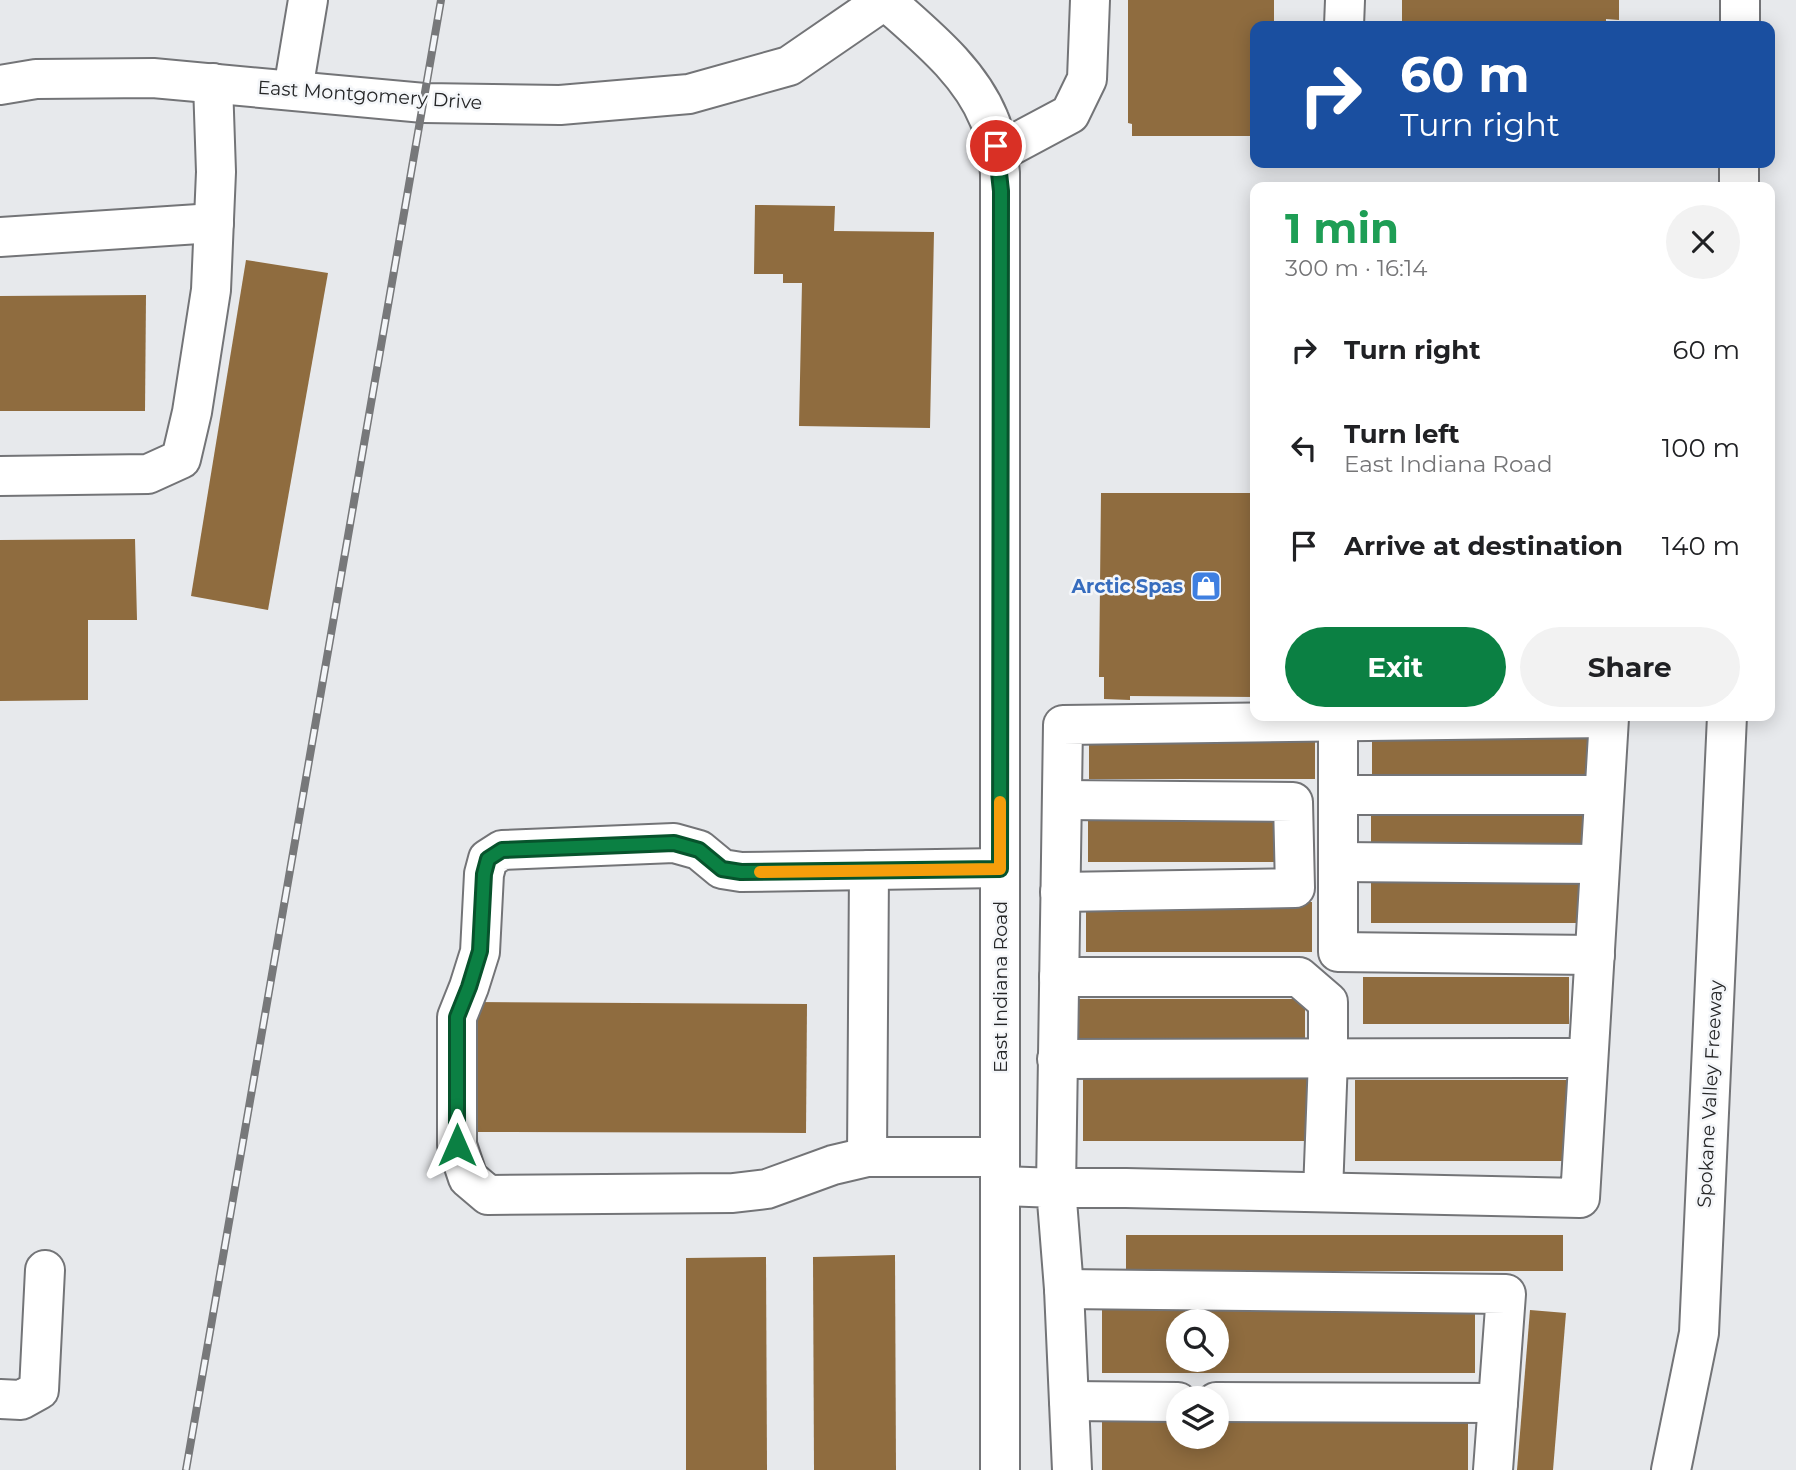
<!DOCTYPE html>
<html lang="en">
<head>
<meta charset="utf-8">
<style>
	body { margin:0; font-family:Montserrat,sans-serif; background:#f2f2f2; color:#202124; height:100vh; display:flex; flex-direction:column; font-size:26px; white-space:nowrap }
	* { box-sizing:border-box; margin:0 }
	p { font-size:23px; color:#757577 }
	.icon { flex:none; width:38px; height:38px; fill:none; stroke:currentColor; stroke-width:2; stroke-linecap:round; stroke-linejoin:round }
	.map { position:relative; flex:1; overflow:hidden }
	.sheet { position:absolute; left:1250px; top:182px; width:525px; height:539px; display:flex; flex-direction:column; background:#fff; border-radius:14px; box-shadow:0 4px 18px #0003 }
	.sheet>* { flex:none }
	.guide { position:absolute; left:1250px; top:21px; width:525px; height:147px; border-radius:14px; box-shadow:0 4px 18px #0003; background:#1a4fa0; color:#fff; overflow:hidden }
	.fabs { position:absolute; left:1166px; top:1309px; display:grid; gap:14px }
	.fabs a { display:grid; place-items:center; width:63px; height:63px; border-radius:50%; background:#fff; box-shadow:0 4px 18px #0003; font-size:35px }
	.pin { position:absolute; display:grid; place-items:center; width:60px; height:60px; color:#fff; margin:-30px; border:4px solid #fff; border-radius:50%; box-shadow:0 2px 7px #0007 }
	.me { position:absolute; width:77px; margin:-38px; rotate:0deg; stroke-linejoin:round; filter:drop-shadow(0 0 5px #0008) }
	.turn { display:flex; align-items:center; gap:24px; height:147px; padding:0 35px; font-size:32px }
	.turn .icon { width:91px; height:91px; stroke-width:2.5 }
	.turn b { display:block; font-size:49px; line-height:60px }
	.round { display:grid; place-items:center; flex:none; width:74px; height:74px; border-radius:37px; background:#f2f2f2 }
	.head { display:flex; align-items:center; justify-content:space-between; height:119px; padding:0 35px }
	h1 { font-size:42px; font-weight:700; line-height:52px; color:#1e9e55 }
	.primary-button { display:flex; gap:14px; margin-top:auto; padding:14px 35px }
	.primary-button a { flex:1; height:80px; border-radius:42px; background:#0b8043; color:#fff; font-size:28px; font-weight:700; line-height:80px; text-align:center }
	.primary-button a+a { background:#f2f2f2; color:#202124 }
	ul { padding:0; list-style:none }
	li { display:flex; align-items:center; gap:21px; height:98px; padding:0 35px }
	li div { flex:1 }
	li b { display:block; font-size:26px }
	li em { font-style:normal }
	.map>svg:first-child { display:block }
</style>
</head>
<body>
<div class="map">
<svg width="1796" height="1470" viewBox="0 0 1796 1470">
	<rect width="100%" height="100%" fill="#e7e9ec"/>
	<g fill="#8f6c3f" fill-rule="evenodd">
		<polygon points="1128,0 1274,0 1274,26 1255,26 1255,136 1132,136 1132,124 1128,123"/>
		<polygon points="1402,0 1619,0 1619,20 1606,19 1606,26 1402,26"/>
		<polygon points="755,205 835,206 834,231 934,232 930,428 799,426 802,283 783,283 783,274 754,274"/>
		<polygon points="246,260 328,273 268,610 191,596"/>
		<polygon points="146,295 145,411 0,411 0,296"/>
		<polygon points="1101,493 1255,493 1255,697 1130,696 1130,700 1104,699 1104,677 1099,677"/>
		<polygon points="135,539 137,620 88,620 88,700 0,701 0,540"/>
		<rect x="1372" y="731" width="223" height="45"/>
		<rect x="1089" y="732" width="226" height="47"/>
		<rect x="1088" y="813" width="194" height="49"/>
		<rect x="1371" y="814" width="222" height="29"/>
		<rect x="1371" y="876" width="223" height="47"/>
		<rect x="1086" y="902" width="226" height="50"/>
		<rect x="1363" y="977" width="206" height="47"/>
		<rect x="1079" y="999" width="226" height="47"/>
		<polygon points="475,1002 807,1004 806,1133 474,1132"/>
		<rect x="1083" y="1074" width="226" height="67"/>
		<rect x="1355" y="1080" width="224" height="81"/>
		<rect x="1126" y="1235" width="437" height="36"/>
		<polygon points="895,1255 896,1470 814,1470 813,1257"/>
		<polygon points="766,1257 767,1470 686,1470 686,1258"/>
		<path d="M1102,1308H1475V1373H1102ZM1178,1321H1216V1360H1178Z"/>
		<polygon points="1530,1310 1566,1313 1553,1470 1517,1470"/>
		<polygon points="1102,1421 1178,1421 1178,1437 1216,1437 1216,1421 1468,1421 1468,1470 1102,1470"/>
	</g>
	<g fill="none" stroke-linecap="round" stroke-linejoin="round">
		<g stroke="#737477" stroke-width="42">
			<g id="minor">
				<path d="M885,0C924,35 969,70 989,119C996,135 998,155 1000,173V1470"/>
				<polyline points="1344,26 1345,0"/>
				<polyline points="0,85 36,79 153,78 424,103 560,105 689,94 789,66 885,0"/>
				<polyline points="293,90 308,0"/>
				<polyline points="997,153 1070,114 1087,79 1090,0"/>
				<polyline points="0,237 214,223"/>
				<polyline points="0,476 148,474 181,459 192,412 211,290 216,172 213,83"/>
				<polygon points="1609,718 1580,1198 1126,1188 1056,1188 1063,725"/>
				<polyline points="1338,721 1338,952 1595,955"/>
				<polyline points="1338,795 1604,795"/>
				<polyline points="1338,862 1600,864"/>
				<polyline points="1060,892 1295,888 1293,802 1062,800"/>
				<polyline points="1059,977 1299,977 1328,1002 1328,1059 1323,1192"/>
				<polyline points="1057,1059 1588,1058"/>
				<polyline points="867,1157 869,870"/>
				<polyline points="1000,1157 867,1157 833,1165 767,1189 733,1193 488,1195 468,1178 457,1145 457,1017 469,987 480,952 484,874 488,859 502,850 674,843 699,850 722,869 741,872 1000,868"/>
				<polyline points="1000,1186 1056,1188 1064,1289 1072,1470"/>
				<polyline points="1064,1289 1506,1294 1493,1470"/>
				<polyline points="0,1399 21,1400 39,1390 45,1270"/>
				<polyline points="1069,1401 1178,1402"/>
				<polyline points="1216,1402 1498,1403"/>
			</g>
		</g>
		<g stroke="#737477" stroke-width="42">
			<g id="highway">
				<polyline points="1740,26 1740,0"/>
				<polyline points="1739,187 1739,163"/>
				<polyline points="1671,1470 1699,1333 1727,716"/>
			</g>
		</g>
		<use href="#minor" stroke="#fff" stroke-width="38"/>
		<use href="#highway" stroke="#fff" stroke-width="38"/>
		<g stroke="#77787a" stroke-width="8">
			<polyline id="rail" points="186,1470 441,0"/>
		</g>
		<use href="#rail" stroke="#f4f6f9" stroke-width="5" stroke-dasharray="16" stroke-linecap="butt"/>
	</g>
	<g fill="none" stroke-linecap="round" stroke-linejoin="round">
		<g stroke="#07532c" stroke-width="18">
			<polyline id="route" points="457,1145 457,1017 469,987 480,951 484,874 488,859 502,850 674,843 699,850 722,869 741,872 1000,869 1001,191 996,146"/>
		</g>
		<use href="#route" stroke="#0b8043" stroke-width="12"/>
		<polyline stroke="#f59e0b" stroke-width="12" points="760,872 1000,869 1000,802"/>
	</g>
	<defs>
		<g id="shop-square" transform="scale(1.575)"><rect x="-9" y="-9" width="18" height="18" rx="4" fill="#3f7fe0" stroke="#f4f6f9"/><path d="M-5-2.5h2.3a2.7 3.5 0 0 1 5.4 0H5L5.5 6h-11ZM-1.5-2.5h3a1.5 2.3 0 0 0-3 0Z" fill="#fff"/></g>
	</defs>
	<g fill-rule="evenodd">
		<use href="#shop-square" x="1206" y="586"/>
	</g>
	<g text-anchor="middle" dominant-baseline="central" stroke-width="5" stroke-linejoin="round" paint-order="stroke">
		<g font-size="19" fill="#252627" stroke="#f4f6f9">
			<text transform="translate(370 95) rotate(4)">East Montgomery Drive</text>
			<text transform="translate(1000 987) rotate(-90)">East Indiana Road</text>
			<text transform="translate(1710 1094) rotate(-87)">Spokane Valley Freeway</text>
		</g>
		<g font-size="19" font-weight="bold" fill="#366cbe" stroke="#f4f6f9" text-anchor="end">
			<text x="1183" y="586">Arctic Spas</text>
		</g>
	</g>
</svg>
<div class="fabs">
<a><svg class="icon" aria-label="search" viewBox="0 0 24 24"><circle cx="10" cy="10" r="6"/><path d="M15 15l6 6"/></svg></a>
<a><svg class="icon" aria-label="layers" viewBox="0 0 24 24"><path d="M12 4l9 5-9 5-9-5zM3 14l9 5 9-5"/></svg></a>
</div>
<div class="pin" style="left:996px;top:146px;background:#d93025"><svg class="icon" aria-label="arrive" viewBox="0 0 24 24"><path d="M6 21V4h12l-3 4 3 4H6"/></svg></div>
<svg class="me" style="left:457px;top:1145px" viewBox="-20 -20 40 40"><path d="M0-17L14 15 0 8-14 15z" fill="#0b8043" stroke="#fff" stroke-width="4"/></svg>
<div class="guide">
<div class="turn"><svg class="icon" aria-label="right" viewBox="0 0 24 24"><path d="M7 20v-9h11M14 6l5 5-5 5"/></svg><div><b>60 m</b>Turn right</div></div>
</div>
<section class="sheet">
<div class="head"><div><h1>1 min</h1><p>300 m · 16:14</p></div><a class="round"><svg class="icon" aria-label="close" viewBox="0 0 24 24"><path d="M6 6l12 12M18 6L6 18"/></svg></a></div>
<ul>
<li><svg class="icon" aria-label="right" viewBox="0 0 24 24"><path d="M7 20v-9h11M14 6l5 5-5 5"/></svg><div><b>Turn right</b></div><em>60 m</em></li>
<li><svg class="icon" aria-label="left" viewBox="0 0 24 24"><path d="M17 20v-9H6M10 6l-5 5 5 5"/></svg><div><b>Turn left</b><p>East Indiana Road</p></div><em>100 m</em></li>
<li><svg class="icon" aria-label="arrive" viewBox="0 0 24 24"><path d="M6 21V4h12l-3 4 3 4H6"/></svg><div><b>Arrive at destination</b></div><em>140 m</em></li>
</ul>
<div class="primary-button"><a>Exit</a><a>Share</a></div>
</section>
</div>
</body>
</html>
